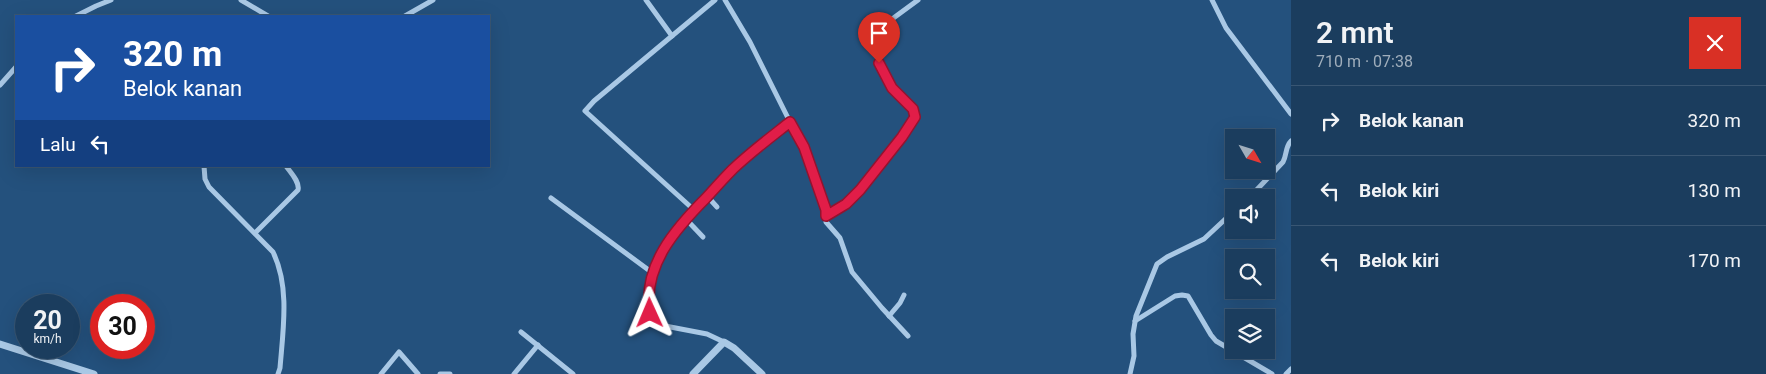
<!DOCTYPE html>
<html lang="id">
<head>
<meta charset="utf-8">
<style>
	body { margin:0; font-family:Roboto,sans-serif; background:#244464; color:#f1f3f6; height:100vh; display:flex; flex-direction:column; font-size:19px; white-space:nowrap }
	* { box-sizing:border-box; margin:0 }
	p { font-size:16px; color:#a0aebc }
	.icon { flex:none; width:28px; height:28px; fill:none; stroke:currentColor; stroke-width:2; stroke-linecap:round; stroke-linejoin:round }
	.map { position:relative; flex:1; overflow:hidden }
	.panel { display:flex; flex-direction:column; background:#1b3d5e; width:475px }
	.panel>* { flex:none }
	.top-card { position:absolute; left:15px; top:15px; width:475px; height:152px; border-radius:0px; box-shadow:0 5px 20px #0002,0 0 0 1px #395673; background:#1a4fa0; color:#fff; overflow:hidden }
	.needle { width:32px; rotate:129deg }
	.fabs { position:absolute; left:1225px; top:129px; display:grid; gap:10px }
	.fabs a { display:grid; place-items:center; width:50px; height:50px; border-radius:0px; background:#1b3d5e; box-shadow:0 5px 20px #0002,0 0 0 1px #395673; font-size:25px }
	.speed { position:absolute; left:15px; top:294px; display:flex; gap:10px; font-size:25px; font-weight:700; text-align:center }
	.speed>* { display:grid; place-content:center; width:65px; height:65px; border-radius:50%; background:#1b3d5e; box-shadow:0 5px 20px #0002,0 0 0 1px #395673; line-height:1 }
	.speed small { font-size:12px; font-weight:400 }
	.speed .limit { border:8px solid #d22; background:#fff; color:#111 }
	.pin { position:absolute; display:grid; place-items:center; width:42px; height:42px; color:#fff; margin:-51px -21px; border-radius:50% 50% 50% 0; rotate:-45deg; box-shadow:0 0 5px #0007 }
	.pin .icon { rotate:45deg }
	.me { position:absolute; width:55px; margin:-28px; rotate:359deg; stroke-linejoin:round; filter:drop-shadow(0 0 4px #0008) }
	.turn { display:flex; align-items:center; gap:18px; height:105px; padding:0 25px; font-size:22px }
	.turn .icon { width:65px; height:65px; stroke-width:2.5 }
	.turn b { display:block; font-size:35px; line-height:42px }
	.then { display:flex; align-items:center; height:48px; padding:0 25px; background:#0003; gap:10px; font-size:19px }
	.round { display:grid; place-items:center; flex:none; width:52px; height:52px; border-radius:0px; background:#244464 }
	.headline { display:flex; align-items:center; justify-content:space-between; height:85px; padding:0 25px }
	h1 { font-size:30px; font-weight:600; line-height:38px }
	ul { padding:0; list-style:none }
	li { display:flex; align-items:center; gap:15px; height:70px; padding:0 25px; border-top:1px solid #395673 }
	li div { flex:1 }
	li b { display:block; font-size:19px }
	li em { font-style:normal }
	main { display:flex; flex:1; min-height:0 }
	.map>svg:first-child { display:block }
</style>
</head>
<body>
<main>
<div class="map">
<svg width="1291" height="374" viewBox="0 0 1291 374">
	<rect width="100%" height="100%" fill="#24517d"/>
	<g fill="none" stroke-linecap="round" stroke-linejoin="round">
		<g stroke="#a9c8e5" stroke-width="5">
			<polyline points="241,0 268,16"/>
			<polyline points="646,0 672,36"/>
			<polyline points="725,0 750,42 790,122 804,147 826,210 826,222 840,238 852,272 882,308 908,336"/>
			<polyline points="1212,0 1226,28 1291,114"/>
			<polyline points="76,16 96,6 111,0"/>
			<polyline points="405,16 433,0"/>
			<polyline points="0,85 16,67"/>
			<path d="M204,166L205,179L209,187L273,252C290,287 283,330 280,368L278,374"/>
			<polyline points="707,196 717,207"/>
			<polyline points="551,198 654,274"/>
			<path d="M1249,198L1283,162C1287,155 1285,147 1291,141"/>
			<polyline points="693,209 585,111 594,101 715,0"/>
			<polyline points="826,216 846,204 860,190 914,120 914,111 893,88 868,39 869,36 918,0"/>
			<polyline points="685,218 703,237"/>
			<path d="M255,233L298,190C300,182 291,173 286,166"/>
			<polyline points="889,316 900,303 904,295"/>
			<polyline points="1135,321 1175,296 1182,295 1188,296 1211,335 1216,341 1272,374"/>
			<polyline points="521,332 573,374"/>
			<path d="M724,342L707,334L660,325C647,314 647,299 651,283C654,271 657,259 663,247C674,227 692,212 708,195C733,169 761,146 790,122"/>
			<polyline points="381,374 399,352 418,374"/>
			<polyline points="440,374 450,374"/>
			<polyline points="514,374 538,345"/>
			<polyline points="1130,374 1134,356 1133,334 1136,316 1157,264 1167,257 1204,239 1234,211"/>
			<polyline points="1286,374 1291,369"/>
		</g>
		<g stroke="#a9c8e5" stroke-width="7">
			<polyline points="0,344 94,374"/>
			<polyline points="693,374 724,342 734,348 762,374"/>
		</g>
	</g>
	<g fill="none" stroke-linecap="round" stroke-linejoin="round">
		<g stroke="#92132f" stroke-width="12">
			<path id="route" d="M650,313C642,266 676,228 707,197C716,187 724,178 733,169C751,152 771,137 790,122L804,147L826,210V216L846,204L860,190L902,137L915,117L913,109L892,88L879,63"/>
		</g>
		<use href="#route" stroke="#e11d48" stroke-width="9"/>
	</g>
</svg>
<div class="fabs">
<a><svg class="needle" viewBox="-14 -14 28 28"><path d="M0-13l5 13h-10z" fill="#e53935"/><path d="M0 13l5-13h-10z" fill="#a0aebc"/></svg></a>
<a><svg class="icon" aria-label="sound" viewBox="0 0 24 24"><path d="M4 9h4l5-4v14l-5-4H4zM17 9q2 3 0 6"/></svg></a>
<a><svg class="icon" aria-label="search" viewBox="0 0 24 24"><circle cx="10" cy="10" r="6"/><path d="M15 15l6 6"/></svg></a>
<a><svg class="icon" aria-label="layers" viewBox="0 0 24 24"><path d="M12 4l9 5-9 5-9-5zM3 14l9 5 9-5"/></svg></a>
</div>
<div class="speed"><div>20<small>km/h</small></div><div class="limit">30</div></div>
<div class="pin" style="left:879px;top:63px;background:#d93025"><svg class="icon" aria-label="arrive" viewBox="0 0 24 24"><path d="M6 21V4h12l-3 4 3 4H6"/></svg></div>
<svg class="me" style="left:650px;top:313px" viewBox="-20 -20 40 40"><path d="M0-17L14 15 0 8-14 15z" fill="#e11d48" stroke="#fff" stroke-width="4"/></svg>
<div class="top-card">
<div class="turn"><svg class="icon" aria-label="right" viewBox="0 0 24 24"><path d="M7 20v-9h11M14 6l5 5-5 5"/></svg><div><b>320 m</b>Belok kanan</div></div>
<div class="then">Lalu<svg class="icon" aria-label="left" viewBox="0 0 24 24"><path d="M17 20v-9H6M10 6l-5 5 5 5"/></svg></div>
</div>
</div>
<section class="panel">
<div class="headline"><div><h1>2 mnt</h1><p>710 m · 07:38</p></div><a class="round" style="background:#d93025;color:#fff"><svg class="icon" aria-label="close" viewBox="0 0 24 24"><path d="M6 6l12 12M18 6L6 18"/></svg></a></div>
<ul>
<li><svg class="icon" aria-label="right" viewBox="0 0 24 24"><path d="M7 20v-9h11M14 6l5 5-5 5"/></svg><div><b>Belok kanan</b></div><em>320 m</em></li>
<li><svg class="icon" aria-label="left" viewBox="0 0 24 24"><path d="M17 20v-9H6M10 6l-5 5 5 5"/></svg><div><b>Belok kiri</b></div><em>130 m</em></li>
<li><svg class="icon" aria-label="left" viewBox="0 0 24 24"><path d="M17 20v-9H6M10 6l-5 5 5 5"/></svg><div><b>Belok kiri</b></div><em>170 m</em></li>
</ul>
</section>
</main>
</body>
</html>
